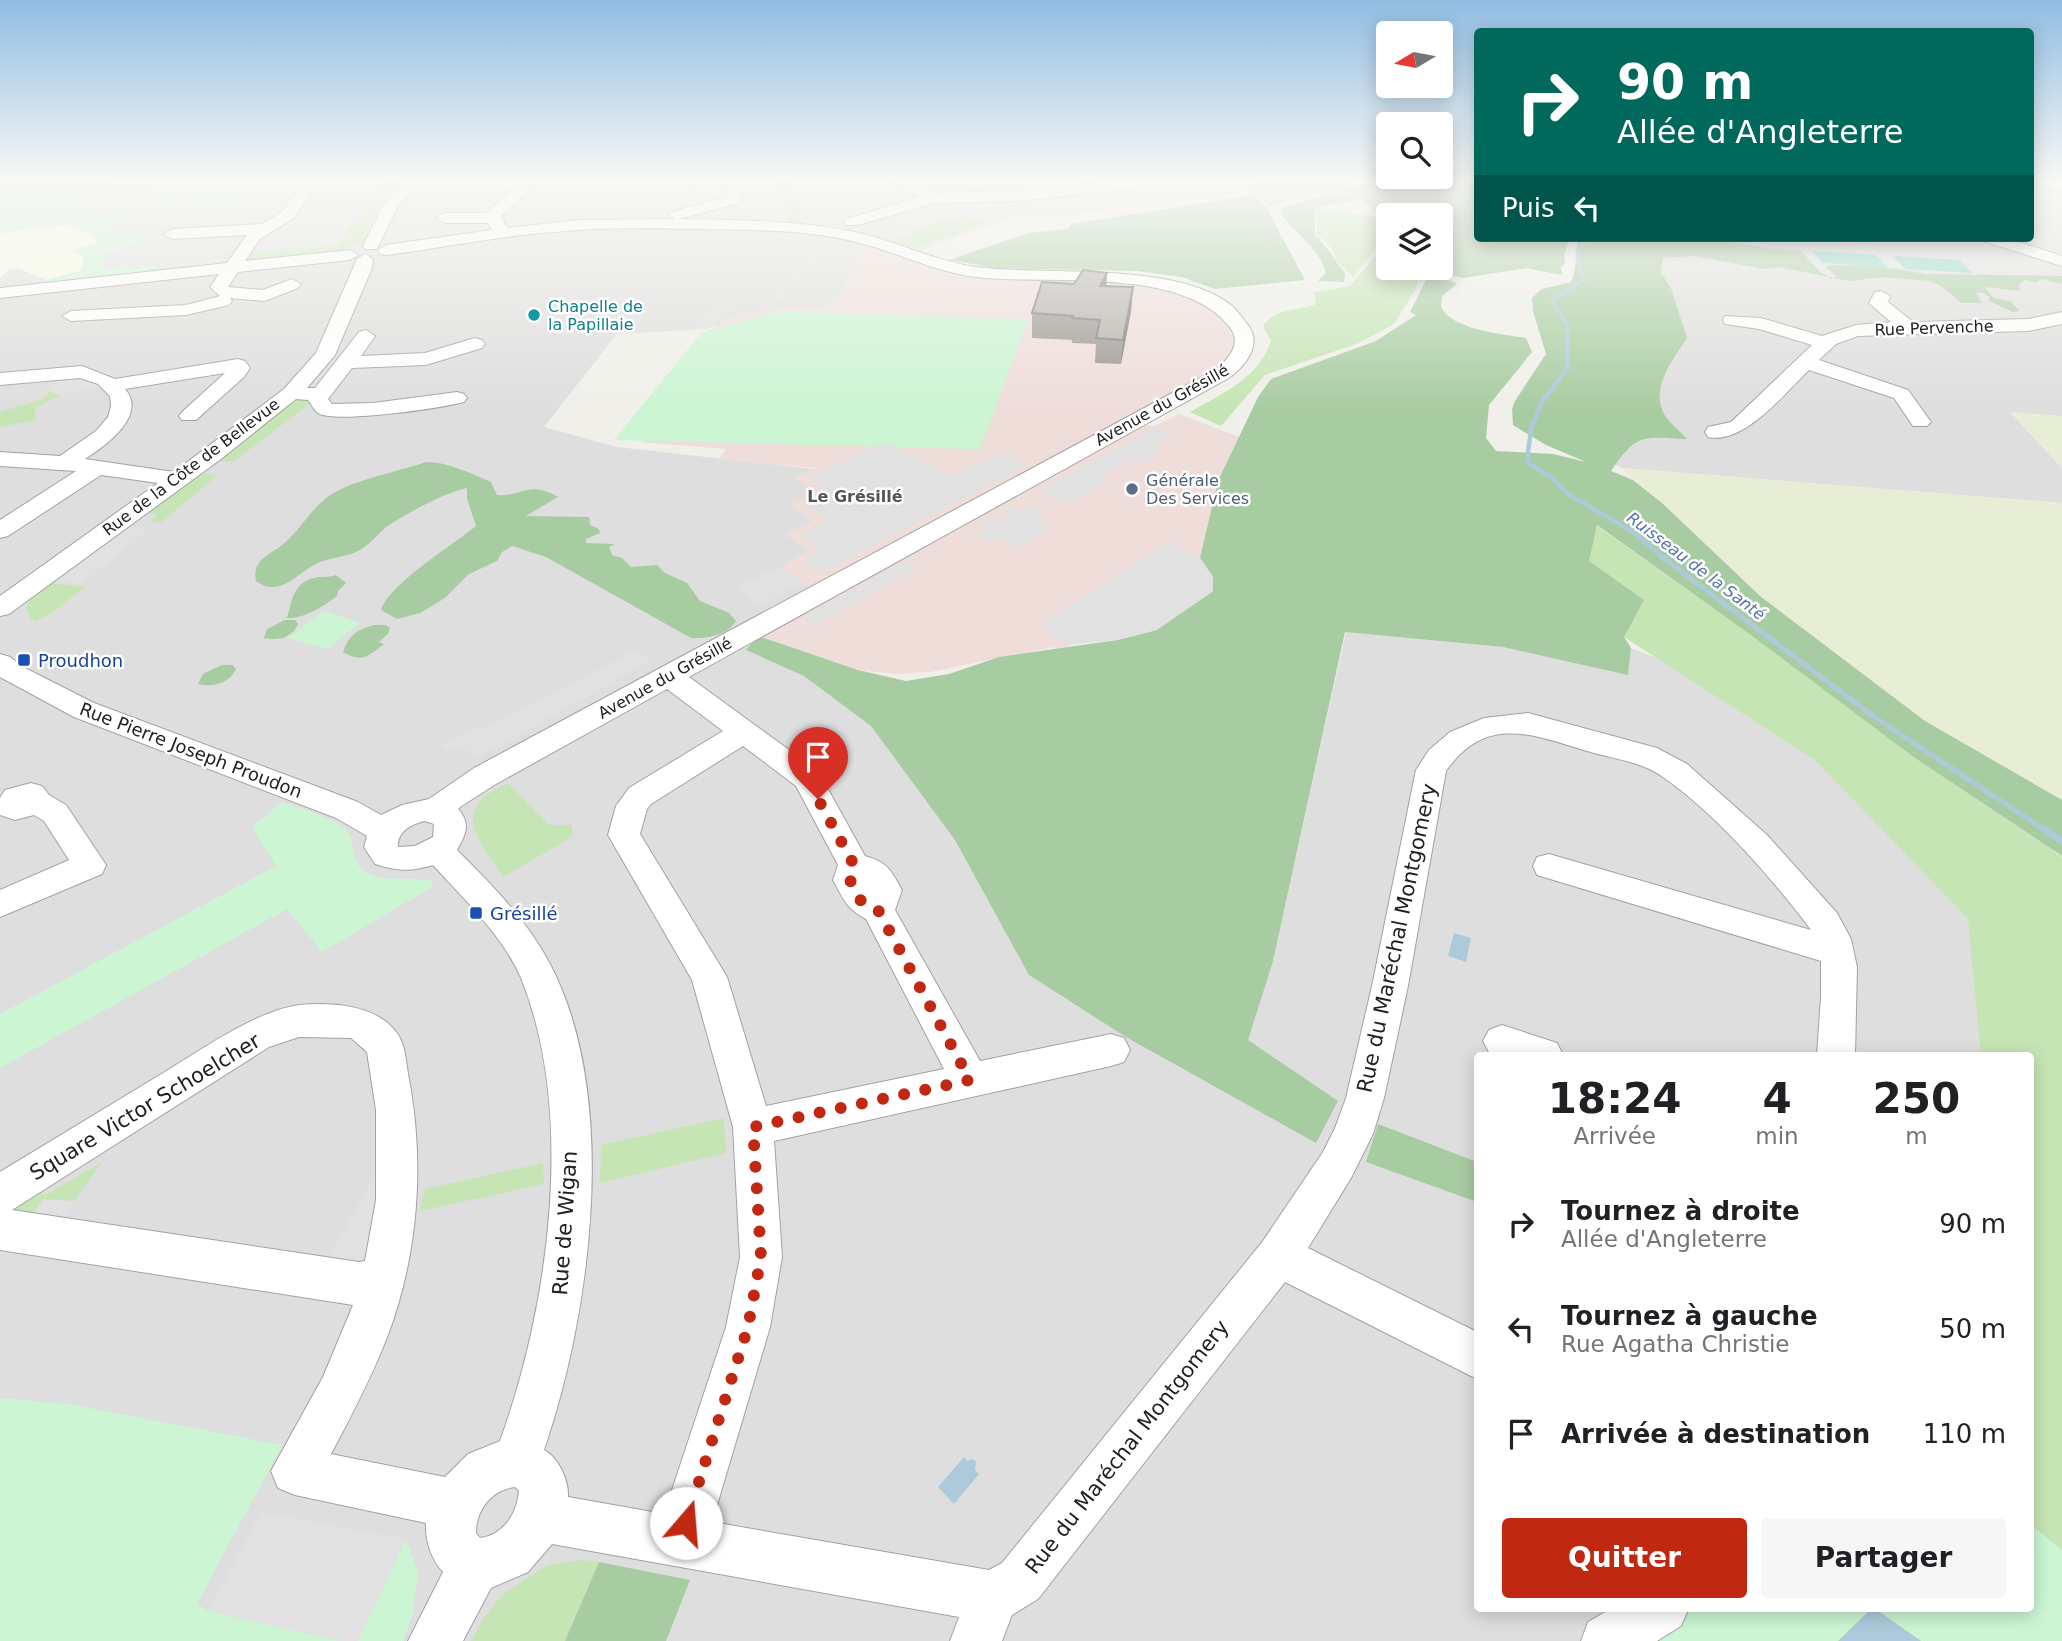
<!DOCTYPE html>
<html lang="fr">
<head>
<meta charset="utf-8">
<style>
	body { margin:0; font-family:"DejaVu Sans",sans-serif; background:#f6f6f6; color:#202124; height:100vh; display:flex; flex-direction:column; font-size:26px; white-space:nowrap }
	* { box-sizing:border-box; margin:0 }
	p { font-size:23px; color:#757577 }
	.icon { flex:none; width:38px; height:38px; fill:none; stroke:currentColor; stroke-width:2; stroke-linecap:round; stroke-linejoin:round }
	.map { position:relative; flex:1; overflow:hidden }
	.panel { position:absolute; left:1474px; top:1052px; width:560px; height:560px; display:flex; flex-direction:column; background:#fff; border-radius:7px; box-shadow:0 4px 18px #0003 }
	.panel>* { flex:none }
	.top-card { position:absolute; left:1474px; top:28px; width:560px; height:214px; border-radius:7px; box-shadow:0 4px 18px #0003; background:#00695c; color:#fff; overflow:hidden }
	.needle { width:46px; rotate:260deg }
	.controls { position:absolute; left:1376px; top:21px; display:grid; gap:14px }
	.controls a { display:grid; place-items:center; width:77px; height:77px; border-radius:7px; background:#fff; box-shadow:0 4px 18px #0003; font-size:35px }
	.pin { position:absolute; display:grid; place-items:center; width:60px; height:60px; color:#fff; margin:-72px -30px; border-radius:50% 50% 50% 0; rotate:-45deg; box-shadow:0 0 7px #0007 }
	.pin .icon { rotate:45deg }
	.me { position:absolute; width:77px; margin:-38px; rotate:18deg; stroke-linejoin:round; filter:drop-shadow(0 0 5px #0008) }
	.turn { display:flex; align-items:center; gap:24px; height:147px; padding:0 28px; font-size:32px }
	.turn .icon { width:91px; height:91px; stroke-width:2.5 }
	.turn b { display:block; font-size:49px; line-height:60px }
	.then { display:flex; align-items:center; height:66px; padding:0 28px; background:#0003; gap:14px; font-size:26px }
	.eta { display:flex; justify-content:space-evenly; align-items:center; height:119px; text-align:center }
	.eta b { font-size:42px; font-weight:700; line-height:49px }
	.primary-button { display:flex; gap:14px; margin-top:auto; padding:14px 28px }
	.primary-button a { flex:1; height:80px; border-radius:7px; background:#c02812; color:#fff; font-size:28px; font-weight:700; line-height:80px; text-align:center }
	.primary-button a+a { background:#f6f6f6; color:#202124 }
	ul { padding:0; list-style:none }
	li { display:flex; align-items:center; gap:21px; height:105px; padding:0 28px }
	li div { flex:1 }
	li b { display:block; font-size:26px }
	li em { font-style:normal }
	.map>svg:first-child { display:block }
</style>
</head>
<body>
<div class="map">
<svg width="2062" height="1641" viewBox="0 0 2062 1641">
	<rect width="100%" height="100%" fill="#f0efe9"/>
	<g fill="#dfdede" fill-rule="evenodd">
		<path d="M104,181H1261L1248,190L1154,207L1141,205L1065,216H1015L903,257L870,245L838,299L828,301L822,309H780L705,329L617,334L544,427L617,447L813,469L811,587L732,630L808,667L1273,961L1346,632L1503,647L1628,674L1631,648L2052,814L2062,1045V1641H0V212ZM1477,1055H2030V1608H1477Z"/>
		<polygon points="2030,181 2062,181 2062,416 2011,413 2062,468 2062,503 1622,468 1550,439 1605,238 2030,238"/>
	</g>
	<g fill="#efddda">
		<polygon points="870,245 949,272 1011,278 1126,283 1170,290 1217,310 1233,330 1234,346 1227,359 1209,374 810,588 780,567 809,551 785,535 813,521 790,505 816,492 794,478 816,468 719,460 726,449 641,442 703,339 717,326 730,316 779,308 823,309 829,300 839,299"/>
		<polygon points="1179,414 1247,440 1219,560 1060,651 1054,647 930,672 896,674 858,670 758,636 943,538 1142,425 1155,426"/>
	</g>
	<polygon fill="#fafde5" points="68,225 100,238 101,241 74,251 85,257 80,271 47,280 18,268 9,269 0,278 0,234 16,230"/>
	<g fill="#e8edd6">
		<polygon points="2010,412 2062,416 2062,468 2028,430"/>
		<polygon points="1622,468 2062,503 2062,1045 2052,814 1841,660 1760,596"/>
	</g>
	<g fill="#c6e5b4">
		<polygon points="383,181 399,181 378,210 363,242 334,253 249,261 247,259 251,253 337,246 351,225 356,224 366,204 310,208 316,199 373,195"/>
		<polygon points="778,181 788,181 798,201 799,219 806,224 677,221 688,214 682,219 789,222 787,198"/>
		<polygon points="1261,181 1362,181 1271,207 1248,190"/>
		<polygon points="1315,208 1378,217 1387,225 1386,236 1353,277 1337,262 1333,250 1317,234"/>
		<polygon points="967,217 986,224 921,246 910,247 894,241 932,223"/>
		<path d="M1388,241V268H1414L1418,277L1417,287L1394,324L1359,343L1265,375L1221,426L1190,412C1223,393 1258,379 1271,341L1263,326C1275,308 1295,311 1314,305L1316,299L1313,292L1350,286Z"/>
		<polygon points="50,391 61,396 35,407 36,420 0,427 0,412 43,399"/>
		<polygon points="301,396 313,401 233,462 213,460"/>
		<polygon points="195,473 218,475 160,523 150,521 158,514 150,513 152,510 150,506"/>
		<polygon points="1596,525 1752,636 1912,756 2062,857 2062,1550 2030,1524 2030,1055 1981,1055 1968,919 1815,760 1624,637 1588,561"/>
		<polygon points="51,583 85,587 52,613 36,621 30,618 26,608 30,600"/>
		<path d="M508,783L549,825H572V837L503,877C477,838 449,809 508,783Z"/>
		<polygon points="724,1118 726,1153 600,1183 601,1145"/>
		<polygon points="102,1162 74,1201 43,1199 25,1225 10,1220 12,1203 36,1184 44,1196"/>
		<polygon points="543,1163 544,1184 420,1211 425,1189"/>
		<polygon points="583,1560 599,1562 565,1641 471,1641 483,1619 502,1595 547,1565"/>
	</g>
	<g fill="#a8cca1">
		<path d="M1371,181H1477V238H1570L1564,254L1565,264L1561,267L1562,275L1526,268L1464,278L1437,273L1457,284L1442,296L1441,306C1450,330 1503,334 1526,338L1532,352L1489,405L1486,438L1496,451L1553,454L1586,462L1546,445L1513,425L1512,409L1515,401L1546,354L1533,311L1532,298L1542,289L1571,282C1576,273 1576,250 1578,238H1709L1772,249L1800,250L1820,272L1831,279L1837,276L1826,268L1828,265L1876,266L1928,274L2062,276V284L2042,279L2036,282L2024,280L2018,286L2021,291L1984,287L1994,298L2011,301L2019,311L2013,312L1989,301V296L1981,292L1976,293L1982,303H1961L1944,288L1930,281L1883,277L1849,281L1778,267L1764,269L1694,256L1663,258L1661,273L1671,288L1687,338C1673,360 1650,388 1664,414C1669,423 1680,431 1687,439C1643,437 1637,432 1611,471L1633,480L1662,503L1760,596L1925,721L2062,800V856L1912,756L1752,636L1597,525L1589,561L1644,600L1624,637L1631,648L1628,675L1503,647L1345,632L1273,961L1248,1040L1338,1101L1316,1143L1126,1037L1029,975L955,840L871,726L804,676L746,650L758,636L858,670L906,681L949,674L999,657L1117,640L1156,630L1212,592L1213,577L1200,558L1218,481L1258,397L1271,379L1376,341L1416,315L1410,312L1427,278L1419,274L1417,268H1440V215H1388V223L1361,199L1314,208L1315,235C1328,247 1334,260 1345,273L1344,282L1318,281L1326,273C1319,247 1295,234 1280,213L1281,208Z"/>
		<polygon points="1254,195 1267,209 1305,280 1215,289 1182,277 1138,271 996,268 949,260 1028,233 1067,229 1071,224"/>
		<path d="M426,462C448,462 470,473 491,482L497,495C523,497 528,480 558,497L526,516L589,517L590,525L599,529L600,533L586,539V543L614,544L609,547L612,555L622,558L631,567L657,565L665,573L687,583L700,601L729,613L736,621C728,635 706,639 691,638L546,557L512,546L502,552L497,561L469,574L445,598L420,613L397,619L381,610C389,584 453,545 476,526L467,499V488C446,492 408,513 389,525C379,532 371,544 360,550C348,557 331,557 318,563C298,572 280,599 256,581C252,560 268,556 282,545C301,530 311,507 332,494C354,480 400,471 426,462Z"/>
		<path d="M336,575L346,583L338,591L337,596C324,606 304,619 287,618C292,601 293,583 314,578C321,576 326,578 336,575Z"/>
		<path d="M285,620H295L298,624C292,638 278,641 264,638L267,629Z"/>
		<path d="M374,625H386L390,628L388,634L379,642L384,644C369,655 363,664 343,652C349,635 357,630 374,625Z"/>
		<path d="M222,665H233L236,669C229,683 214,688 198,684L203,674Z"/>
		<polygon points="1378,1124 1477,1162 1477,1202 1366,1162"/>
		<polygon points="599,1562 690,1580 666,1641 565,1641"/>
	</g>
	<g fill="#cbf5d3">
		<polygon points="0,181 106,181 125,187 145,186 121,196 106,193 68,204 99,216 165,194 168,195 164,200 247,195 240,205 285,202 242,207 184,209 171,224 168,223 173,215 153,208 104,223 134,235 143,232 151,235 145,238 148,240 99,255 106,259 97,264 111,270 126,265 135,269 147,265 167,271 50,282 47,280 80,271 85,257 72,250 100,242 95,239 99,237 68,225 16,230 0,234"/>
		<polygon points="781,311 1028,319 980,449 614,440 702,332"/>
		<polygon points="324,611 360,623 328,649 288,638"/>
		<path d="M282,802C298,808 342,819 349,834C355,845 351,860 362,869C379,884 411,876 431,881L434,886L322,952L287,909L0,1068V1014L276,866L252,827Z"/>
		<polygon points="0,1398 68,1404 282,1445 197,1604 209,1611 340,1641 0,1641"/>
		<polygon points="2030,1524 2062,1550 2062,1641 1636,1641 1688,1608 2030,1608"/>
		<polygon points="406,1539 418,1572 412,1617 403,1641 358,1641"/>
	</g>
	<g fill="#8ed8c5">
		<polygon points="1812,251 1876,255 1887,267 1822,263"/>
		<polygon points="1893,256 1960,260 1973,273 1905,269"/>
	</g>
	<g fill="#e1e1e1">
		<polygon points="834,243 840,245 804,267 779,302 772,301 797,266"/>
		<polygon points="715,303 741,305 736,311 727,311 713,326 698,326"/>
		<polygon points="76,375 94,381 99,386 58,395 60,390 50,391 62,376"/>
		<polygon points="1155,427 1173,435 1153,447 1161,452 1141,464 1131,459 1099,478 1108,483 1068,504 1038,490"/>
		<polygon points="886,442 952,476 1001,452 1027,465 819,573 803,560 820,550 800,535 826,520 804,505 827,493 808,478"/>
		<polygon points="1029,505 1043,512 1034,518 1051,527 1033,540 1018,547 1001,537 990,542 977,535 986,529 978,524 990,517 999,522 1008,517 1000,512 1012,506 1020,510"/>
		<polygon points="126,527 150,529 81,584 55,580"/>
		<polygon points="1170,542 1200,558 1213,577 1213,591 1157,630 1117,640 1066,645 1040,624"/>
		<polygon points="904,562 917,569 815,625 803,617"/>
		<polygon points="777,567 802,583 758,606 737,587"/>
		<polygon points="637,649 651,661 477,758 461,745 447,752 440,745 474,728 488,727"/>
		<polygon points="383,1158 373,1264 328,1260"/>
		<polygon points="43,1199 74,1201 55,1229 25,1225"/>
		<polygon points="261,1512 406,1539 358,1641 340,1641 209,1611"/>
	</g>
	<g fill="#adcada">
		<polygon points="1454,933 1471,938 1466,962 1448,956"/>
		<polygon points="964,1457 967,1461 972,1459 976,1461 975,1470 979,1474 954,1504 938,1487"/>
		<polygon points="1872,1608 1874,1608 1921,1641 1838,1641"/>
	</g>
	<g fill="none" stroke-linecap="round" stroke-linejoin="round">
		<polyline stroke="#adcada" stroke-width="3.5" points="1567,346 1567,325 1552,300 1584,280 1577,254 1587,238"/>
		<polyline stroke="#adcada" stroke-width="4.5" points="1567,344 1567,369 1543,400 1532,425 1528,451 1529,464 1551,477 1568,494 1636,534 1663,558"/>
		<polyline stroke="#adcada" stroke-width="5" points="1661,556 1873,716 2048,832"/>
		<polyline stroke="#adcada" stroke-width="7" points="2045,830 2062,841"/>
		<g stroke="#a2a2a2" stroke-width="2">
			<g id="minor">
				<polygon points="162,181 180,181 161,192 151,192 149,189"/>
				<polygon points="304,181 318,181 294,218 260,239 245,261 350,250 358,255 350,260 238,272 228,287 263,290 292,279 301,284 298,288 265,301 230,298 232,301 229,305 186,315 71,321 62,316 71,311 186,305 220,296 210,287 219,274 0,298 0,288 227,263 247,235 172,239 164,234 172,229 262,224 282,212"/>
				<polygon points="405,181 420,181 397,208 377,249 365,249 363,246 382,207"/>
				<path d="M463,181C482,181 516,174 530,188L528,191L501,216L507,228L579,220L675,219L669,215L671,212L727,197V186L723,181H738L741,185L740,203L679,219C739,220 800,220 859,233C898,242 935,261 976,267C1045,276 1175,261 1231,305C1237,310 1243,319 1248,325C1263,345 1245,366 1229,378L689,677L818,771L865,856C887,862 891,870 902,890L895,910L980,1061L1111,1034L1124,1038L1130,1050L1124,1062L1111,1066L774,1141L782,1257L770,1327L712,1522L989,1570L1002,1563L1263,1241L1323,1152L1335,1128L1346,1098L1372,986L1416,770L1429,750L1450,732L1484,718L1528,713L1657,748L1687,764L1767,835L1837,913L1851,939L1857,967L1855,1055H1817L1821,997V961L1537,875L1533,866L1537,857L1549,854L1811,930C1772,878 1716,814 1663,777C1642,762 1619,760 1594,753C1537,737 1488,711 1446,771L1408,986L1384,1098L1373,1134L1351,1178L1308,1248L1477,1332V1379L1285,1282L1038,1599L1012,1615L1002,1641H950L959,1617L552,1544L528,1572L491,1588L463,1641H408L443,1572C431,1559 425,1540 426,1523L295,1495L278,1488L271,1471L323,1377L353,1305L0,1250V1172C56,1138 112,1104 168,1070C204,1048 258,1010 300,1005C332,1002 377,1005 397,1033C405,1044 406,1061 408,1074C425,1160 419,1252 388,1335C372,1376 352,1415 331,1454L445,1477L468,1454L500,1441C549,1306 576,1114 521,978C503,936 463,898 433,865C411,872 397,871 375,864L364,847L367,836L336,818L74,717L0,677V654L10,657L23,667L94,703L358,802L381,815L402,805L429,799L474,768L1215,370C1229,359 1243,343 1229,326C1179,265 1048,286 976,277C936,272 899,253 860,243C807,229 750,230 696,229C649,228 601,227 554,232C497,236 442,248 386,255L380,254L378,250L386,245L492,230L488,223H444L436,218L444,213H486L513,189L469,186L464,185ZM667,689L723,731L629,788L616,806L608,835L692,980L733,1127L740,1257L726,1327L664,1514L568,1497C569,1481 559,1458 544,1450C591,1313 620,1098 550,964C527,920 492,885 457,850C466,835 471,823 458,809L460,807L496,784ZM743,746L796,786L838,865L833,880C844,900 846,908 866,919L944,1069L766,1106L727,977L640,834L647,809L651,804ZM425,821L434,824L433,837L415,846L398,847C397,832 411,824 425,821ZM299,1037L351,1038L367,1052L376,1110V1200L365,1261L359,1262L12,1210L269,1047ZM515,1487L519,1491C517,1513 504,1535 480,1538L476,1533C476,1510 491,1490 515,1487Z"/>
				<polygon points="688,181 710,181 708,184 689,185"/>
				<polygon points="891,181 909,181 936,193 1017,191 1124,181 1169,181 1162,185 1017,201 935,203 858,225 846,225 844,222 846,219 920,197"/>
				<polygon points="2030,181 2062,182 2062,190 2030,186"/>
				<polygon points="1981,238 2006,238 2062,256 2062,266 1983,241"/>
				<path d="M365,254L373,259L372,268L335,355L307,388H315L359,332L366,330L375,336L361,356L425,353L475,338L482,340L485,344L482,348L426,365L352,368L328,399L332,404L373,403L457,392L464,394L467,398L464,402C441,408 335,424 318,413C314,410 311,404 308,400L296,399L221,459L9,614L0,616V596L158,483L101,475L8,536L0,538V520L76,471L0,466V452L60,456L96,431L108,417L111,406L110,396L98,384L80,378L0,385V373L82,366L115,379L238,359L245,361L250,368L244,377L196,420H182L179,416L182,412L225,373L125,389C148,416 105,446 85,459L174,472L284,389L316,353L357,259Z"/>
				<path d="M1881,291L1890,296L1888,302L1913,322L2028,319L2062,312V324L2028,331L1858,336L1836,344L1819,360L1908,390L1931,422L1927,426H1913L1894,398L1809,370C1785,393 1744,445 1708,437L1705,432L1708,427L1731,422L1812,345L1759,329L1725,324L1723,320L1725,316L1761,318L1822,336L1856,325L1891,322L1869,303L1875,292Z"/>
				<polygon points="31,783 42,786 49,795 66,805 106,865 102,874 0,917 0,890 69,860 44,821 34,815 15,820 0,815 0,798 5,790"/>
				<polygon points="1502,1025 1557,1043 1563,1055 1497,1055 1489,1052 1483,1041 1489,1030"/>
				<polygon points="1612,1608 1689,1608 1681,1626 1657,1641 1581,1641 1588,1622"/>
			</g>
		</g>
		<use href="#minor" fill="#fff" fill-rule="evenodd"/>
	</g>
	<polygon fill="#9d9893" points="1074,284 1133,287 1131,311 1121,364 1095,363 1096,344 1072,343 1072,340 1032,338 1032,313"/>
	<g fill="#7f7c78">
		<polygon points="1107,273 1106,296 1100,286"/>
		<polygon points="1133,287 1131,311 1121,364 1123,340"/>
	</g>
	<polygon fill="#b6b1ab" stroke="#7f7c78" stroke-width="2" points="1083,270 1107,273 1100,286 1133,287 1123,340 1096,338 1100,320 1072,318 1073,316 1032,313 1042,282 1074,284"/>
	<linearGradient id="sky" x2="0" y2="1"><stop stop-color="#90bde2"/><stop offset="0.44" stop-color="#f8f8f5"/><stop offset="1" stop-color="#f8f8f5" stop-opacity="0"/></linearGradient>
	<rect width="2062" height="410" fill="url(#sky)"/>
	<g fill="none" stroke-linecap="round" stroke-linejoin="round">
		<polyline stroke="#c02812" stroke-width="12" stroke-dasharray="0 21.6" points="686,1523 748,1327 761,1257 753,1127 970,1080 878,910 861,901 850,880 854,865 818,799"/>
	</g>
	<circle fill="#0f9aa8" stroke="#fff" stroke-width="2.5" cx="534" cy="315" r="7"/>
	<circle fill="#5c6f8a" stroke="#fff" stroke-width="2.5" cx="1132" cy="489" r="7"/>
	<g fill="#1a4fb4" stroke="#fff" stroke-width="2.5">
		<rect x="17" y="653" width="14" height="14" rx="3.5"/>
		<rect x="469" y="906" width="14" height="14" rx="3.5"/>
	</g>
	<g text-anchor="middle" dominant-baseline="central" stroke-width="5" stroke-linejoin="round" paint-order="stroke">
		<g font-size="16" fill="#0d838f" stroke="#fff" text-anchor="start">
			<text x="548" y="306">Chapelle de<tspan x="548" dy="18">la Papillaie</tspan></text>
		</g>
		<g font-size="16" fill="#212121" stroke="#fff">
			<text transform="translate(1934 328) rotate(-2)">Rue Pervenche</text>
			<text transform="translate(1162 405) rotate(-29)">Avenue du Grésillé</text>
			<text transform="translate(191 467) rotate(-37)">Rue de la Côte de Bellevue</text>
			<text transform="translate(665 678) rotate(-29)">Avenue du Grésillé</text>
		</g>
		<g font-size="16" fill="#4e5e75" stroke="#fff" text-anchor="start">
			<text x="1146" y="480">Générale<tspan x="1146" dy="18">Des Services</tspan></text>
		</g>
		<g font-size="16" font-weight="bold" fill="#545454" stroke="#fff">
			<text x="855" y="496">Le Grésillé</text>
		</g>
		<g font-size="16" font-style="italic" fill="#5574a9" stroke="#fff">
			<text transform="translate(1696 566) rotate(37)">Ruisseau de la Santé</text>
		</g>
		<g font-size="18" fill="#164399" stroke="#fff" text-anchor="start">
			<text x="38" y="660">Proudhon</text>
			<text x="490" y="913">Grésillé</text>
		</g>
		<g font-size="18" fill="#212121" stroke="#fff">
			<text transform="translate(191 750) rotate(21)">Rue Pierre Joseph Proudon</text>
		</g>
		<g font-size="21" fill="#212121" stroke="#fff">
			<text transform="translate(1397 938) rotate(-78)">Rue du Maréchal Montgomery</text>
			<text transform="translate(145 1107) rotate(-31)">Square Victor Schoelcher</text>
			<text transform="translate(565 1223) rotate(-86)">Rue de Wigan</text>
			<text transform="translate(1127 1447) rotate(-52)">Rue du Maréchal Montgomery</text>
		</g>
	</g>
</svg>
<div class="controls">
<a><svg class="needle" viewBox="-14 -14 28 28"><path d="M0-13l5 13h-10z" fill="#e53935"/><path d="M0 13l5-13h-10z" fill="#757577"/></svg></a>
<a><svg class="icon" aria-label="search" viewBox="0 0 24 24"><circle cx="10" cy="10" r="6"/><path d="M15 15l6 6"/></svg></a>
<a><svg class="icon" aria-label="layers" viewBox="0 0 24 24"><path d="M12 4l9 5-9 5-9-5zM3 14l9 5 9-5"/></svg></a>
</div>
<div class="pin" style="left:818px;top:799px;background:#d93025"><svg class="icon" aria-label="arrive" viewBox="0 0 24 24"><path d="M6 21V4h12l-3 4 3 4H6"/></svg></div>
<svg class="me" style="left:686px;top:1523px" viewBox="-20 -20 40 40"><circle r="19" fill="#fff"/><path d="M0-13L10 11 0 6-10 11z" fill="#c02812"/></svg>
<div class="top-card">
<div class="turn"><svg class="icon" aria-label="right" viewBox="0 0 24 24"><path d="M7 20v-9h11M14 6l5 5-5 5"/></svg><div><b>90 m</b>Allée d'Angleterre</div></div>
<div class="then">Puis<svg class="icon" aria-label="left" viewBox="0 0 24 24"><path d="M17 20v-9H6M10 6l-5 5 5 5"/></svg></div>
</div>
<section class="panel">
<div class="eta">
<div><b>18:24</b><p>Arrivée</p></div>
<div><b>4</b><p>min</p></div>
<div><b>250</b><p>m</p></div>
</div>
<ul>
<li><svg class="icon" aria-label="right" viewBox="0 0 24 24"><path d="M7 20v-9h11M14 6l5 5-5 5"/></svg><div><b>Tournez à droite</b><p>Allée d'Angleterre</p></div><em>90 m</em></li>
<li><svg class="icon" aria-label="left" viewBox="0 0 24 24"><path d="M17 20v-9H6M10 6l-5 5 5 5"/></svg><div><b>Tournez à gauche</b><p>Rue Agatha Christie</p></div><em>50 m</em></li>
<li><svg class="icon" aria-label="arrive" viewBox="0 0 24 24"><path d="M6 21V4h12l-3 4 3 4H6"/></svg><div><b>Arrivée à destination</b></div><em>110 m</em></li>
</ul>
<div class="primary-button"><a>Quitter</a><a>Partager</a></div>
</section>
</div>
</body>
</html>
